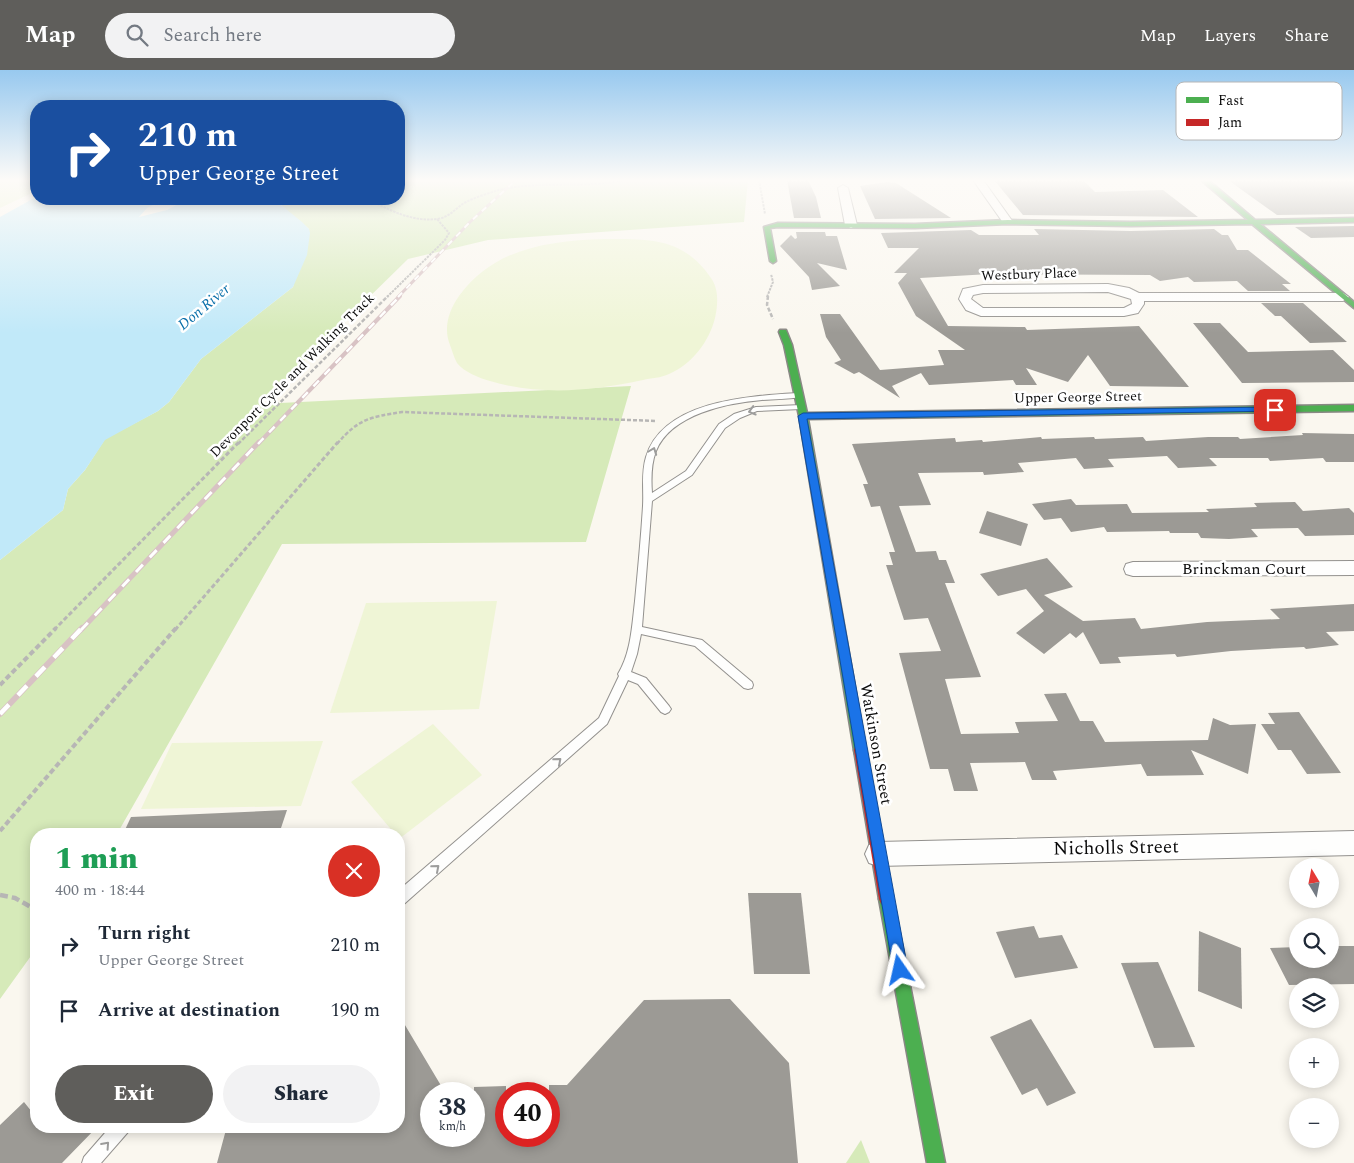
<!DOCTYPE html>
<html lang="en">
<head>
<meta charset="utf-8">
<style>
	body { margin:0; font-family:Spectral,serif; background:#f2f2f3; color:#1f2937; height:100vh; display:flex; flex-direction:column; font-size:19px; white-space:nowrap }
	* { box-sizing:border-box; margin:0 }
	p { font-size:16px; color:#747a83 }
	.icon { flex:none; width:28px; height:28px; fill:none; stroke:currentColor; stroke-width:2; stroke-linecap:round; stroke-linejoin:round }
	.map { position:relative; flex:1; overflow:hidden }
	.side { position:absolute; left:30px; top:758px; width:375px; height:305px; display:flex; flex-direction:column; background:#fff; border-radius:20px; box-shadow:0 2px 12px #0003 }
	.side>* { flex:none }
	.guide { position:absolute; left:30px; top:30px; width:375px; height:105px; border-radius:20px; box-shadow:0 2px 12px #0003; background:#1a4fa0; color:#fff; overflow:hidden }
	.needle { width:32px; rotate:350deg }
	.buttons { position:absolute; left:1289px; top:788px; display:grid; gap:10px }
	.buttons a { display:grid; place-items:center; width:50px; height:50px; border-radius:50%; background:#fff; box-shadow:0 2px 12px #0003; font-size:25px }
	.speed { position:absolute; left:420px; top:1012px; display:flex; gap:10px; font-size:25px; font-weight:700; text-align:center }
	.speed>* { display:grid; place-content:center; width:65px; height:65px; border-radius:50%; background:#fff; box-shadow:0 2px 12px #0003; line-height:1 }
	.speed small { font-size:12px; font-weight:400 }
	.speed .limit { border:8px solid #d22; background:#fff; color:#111 }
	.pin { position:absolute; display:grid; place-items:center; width:42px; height:42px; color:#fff; margin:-21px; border-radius:10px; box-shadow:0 2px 8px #0006 }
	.me { position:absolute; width:55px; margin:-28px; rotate:349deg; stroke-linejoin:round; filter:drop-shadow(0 0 4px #0008) }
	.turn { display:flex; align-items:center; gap:18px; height:105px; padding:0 25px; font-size:22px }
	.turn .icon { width:65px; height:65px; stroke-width:2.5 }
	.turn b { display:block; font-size:35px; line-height:42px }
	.round { display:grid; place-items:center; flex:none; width:52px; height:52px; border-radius:26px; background:#f2f2f3 }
	.head { display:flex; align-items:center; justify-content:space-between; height:85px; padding:0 25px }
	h1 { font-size:30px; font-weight:800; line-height:38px; color:#1e9e55 }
	.primary-button { display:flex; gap:10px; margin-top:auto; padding:10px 25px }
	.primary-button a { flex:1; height:58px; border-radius:30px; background:#5f5e5b; color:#fff; font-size:20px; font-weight:800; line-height:58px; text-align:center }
	.primary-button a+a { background:#f2f2f3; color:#1f2937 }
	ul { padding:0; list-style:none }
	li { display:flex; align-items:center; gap:15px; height:65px; padding:0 25px }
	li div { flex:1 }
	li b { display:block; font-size:19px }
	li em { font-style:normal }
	header { display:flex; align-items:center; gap:30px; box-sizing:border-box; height:70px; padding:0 25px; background:#5f5e5b; color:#fff }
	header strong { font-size:24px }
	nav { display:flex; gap:28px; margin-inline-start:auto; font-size:18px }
	.search { width:350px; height:45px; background:#f2f2f3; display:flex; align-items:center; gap:12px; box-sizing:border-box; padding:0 18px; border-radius:28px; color:#747a83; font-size:19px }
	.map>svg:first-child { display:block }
</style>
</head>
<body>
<header>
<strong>Map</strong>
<div class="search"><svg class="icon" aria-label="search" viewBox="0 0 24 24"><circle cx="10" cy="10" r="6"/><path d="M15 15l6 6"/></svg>Search here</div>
<nav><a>Map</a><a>Layers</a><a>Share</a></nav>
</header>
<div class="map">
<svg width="1354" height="1093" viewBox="0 0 1354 1093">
	<rect width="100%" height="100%" fill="#faf7ef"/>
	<polygon fill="#e5f2cc" points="0,110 36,110 36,121 0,138"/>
	<g fill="#d6eab9">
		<polygon points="399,110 748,110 744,152 488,170 408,189 260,334 631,316 586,472 282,474 117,764 36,764 36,879 0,929 0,490 63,440 68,419 85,400 105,369 158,341 169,332 201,289 293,217 309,159 281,135 287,129 399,129"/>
		<polygon points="861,1070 870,1093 846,1093"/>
	</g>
	<g fill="#eff5d6">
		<path d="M604,169C649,169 683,167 711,208C719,219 718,235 715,248C709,272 692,294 669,304C661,308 651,308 643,310C591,321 541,326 490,311C479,308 464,302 457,293C454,288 452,280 450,275C443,258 449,240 459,226C494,178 548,171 604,169Z"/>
		<polygon points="497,531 479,639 330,643 366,533"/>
		<polygon points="433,654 482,705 399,769 399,764 395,764 351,712"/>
		<polygon points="323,671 301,736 141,739 172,673"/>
	</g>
	<polygon fill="#c1e9f9" points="36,127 165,129 147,138 139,147 167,140 188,129 287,129 281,135 302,152 309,159 310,163 307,185 293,217 201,289 169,332 158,341 105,370 85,400 68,419 63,440 0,490 0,147"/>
	<g fill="#9c9a95">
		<polygon points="787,110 808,110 816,127 821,148 794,148"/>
		<polygon points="994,110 1083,110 1095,122 1163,120 1198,147 1023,145"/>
		<polygon points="1228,110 1354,110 1354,144 1277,145"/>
		<polygon points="887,112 896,113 951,148 875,149 860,116"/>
		<polygon points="1354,156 1354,167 1311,168 1295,157"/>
		<polygon points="1034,159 1131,161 1214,159 1222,165 1228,165 1237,180 1248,180 1291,214 1282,214 1290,221 1248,221 1237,211 1194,212 1188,207 1160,211 1150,205 990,204 920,208 948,256 1025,257 1027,260 1139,256 1189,317 1110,316 1088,285 1068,312 1026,298 1037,315 1016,315 1013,310 929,315 921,303 892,316 900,328 859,302 854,304 834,293 841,290 826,267 820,244 840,244 880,300 944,295 938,280 965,280 916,246 898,213 907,203 894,203 919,178 888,178 881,163 971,160 979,165 1039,165"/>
		<polygon points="796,162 825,162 826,166 837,166 847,200 817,193 840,216 812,220 809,207 780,176 791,165 795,169 797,168"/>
		<polygon points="1261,233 1303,233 1347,272 1310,273 1281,246 1275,246"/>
		<polygon points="1193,253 1220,253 1248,282 1333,280 1354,300 1354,312 1242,313"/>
		<polygon points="1302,363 1354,364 1354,392 1326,392 1323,388 1270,391 1268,388 1209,388 1217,396 1178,398 1167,386 1108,389 1114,397 1084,399 1076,388 1018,393 1024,402 984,405 983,402 918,403 931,435 899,436 916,482 936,481 939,490 946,490 955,513 945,513 981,607 945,609 961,664 1019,663 1015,652 1058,651 1044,624 1066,623 1080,651 1093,651 1105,672 1208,670 1213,648 1230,655 1256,654 1248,704 1191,680 1204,705 1147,706 1141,694 1053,701 1057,710 1032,710 1025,692 970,693 978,721 954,721 948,699 930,699 899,583 941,581 928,548 904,550 886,495 893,495 889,482 895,482 880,436 871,437 863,414 868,414 852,374 955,368 956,372 982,370 983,372 1041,367 1042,369 1094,367 1095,369 1143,367 1146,371 1208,367 1238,367 1240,369 1303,365"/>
		<polygon points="1071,429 1076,435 1127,434 1132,443 1209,442 1206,439 1257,437 1254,433 1295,432 1303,441 1349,438 1354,443 1354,465 1305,466 1298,458 1251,459 1258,467 1229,469 1201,468 1198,463 1170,463 1169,461 1107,462 1104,457 1071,462 1061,448 1044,450 1032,434"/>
		<polygon points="987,441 1028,454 1021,476 979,463"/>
		<polygon points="1047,488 1073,517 1044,525 1083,551 1135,548 1141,559 1207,552 1280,549 1270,539 1354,534 1354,561 1326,562 1339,575 1306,579 1304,577 1231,581 1177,587 1175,584 1118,587 1121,593 1100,594 1083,562 1076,568 1070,563 1044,584 1016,563 1044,541 1026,519 998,526 980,504"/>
		<polygon points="1299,642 1341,703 1307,704 1291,680 1278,680 1261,654 1275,654 1268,643"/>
		<polygon points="287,740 279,764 123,764 131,747"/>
		<polygon points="748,823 801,823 810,904 754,904"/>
		<polygon points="1034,856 1039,868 1062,865 1078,898 1015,908 996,862"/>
		<polygon points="1199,861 1241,878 1242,939 1198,921"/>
		<polygon points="1330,876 1354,876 1354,914 1289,915 1270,878 1298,877 1298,889 1330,889"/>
		<polygon points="1158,892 1195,977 1154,978 1121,893"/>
		<polygon points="730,929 789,993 798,1093 217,1093 227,1056 399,1056 399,945 446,1024 431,1024 431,1066 474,1066 474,1017 506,1016 506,1066 549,1066 549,1015 567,1015 644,930"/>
		<polygon points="1031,949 1076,1023 1047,1036 1037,1018 1022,1025 990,967"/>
		<polygon points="24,1032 36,1047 36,1056 98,1056 62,1093 0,1093 0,1055"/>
	</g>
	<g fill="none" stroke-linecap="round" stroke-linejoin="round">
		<g stroke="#93918e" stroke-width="2">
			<g id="lane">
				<path d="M798,323L802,325L801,327C788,329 775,329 762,330C727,333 671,344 656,381C651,394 651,409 652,423L686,401L719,354L734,344L756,337L801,335L805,337L801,339L757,341L740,348L725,358L692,405L652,431L642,557L702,570L752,612L753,615L752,618L748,619L744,618L695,576L641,564L637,584L631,602L646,608L669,636L671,639L669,642L665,644L661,642L638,614L628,610L607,654L404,834L399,836V820L599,648L619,606L618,604C631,583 632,556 635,531C638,500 641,468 643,436C644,420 641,403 646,387C663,330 750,326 798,323Z"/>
				<polygon points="111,1056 130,1056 128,1062 101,1093 82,1093 84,1087"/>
			</g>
		</g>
		<g stroke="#93918e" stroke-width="2">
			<g id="street">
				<polygon points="973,110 983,110 1013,152 1012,154 1004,154"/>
				<polygon points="843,115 848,118 857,155 851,158 845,155 838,118"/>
				<path d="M1108,214L1129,218L1139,223H1343L1349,227L1343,231H1144V234L1138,243L1124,246H981L966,240L959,229L963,219L983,215ZM1108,222L1131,229L1132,234L1124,238H983L971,229L973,225L983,223Z"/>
				<polygon points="1354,491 1354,505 1133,506 1126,504 1124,499 1126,494 1133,492"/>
				<polygon points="1354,761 1354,785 878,796 869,793 865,784 869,775 878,772"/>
			</g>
		</g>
		<g stroke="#898884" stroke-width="3">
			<g id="fast">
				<polygon points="1201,110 1208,110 1255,150 1354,148 1354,152 1260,154 1354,232 1354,238 1252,154 1131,156 1008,154 915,158 778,157 770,158 776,191 773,193 770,191 764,157 778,153 915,154 1008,150 1131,152 1248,150"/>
				<polygon points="780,260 786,260 792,275 807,343 1354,335 1354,341 808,349 866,680 865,684 860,686 855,684 854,680 799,346 784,275 779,262"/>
				<polygon points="886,822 891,824 893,829 945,1093 927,1093 879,829 881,824"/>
			</g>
		</g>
		<g stroke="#898884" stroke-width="3">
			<polygon id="jam" points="860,674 865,676 866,680 893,829 891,834 886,836 881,834 879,829 854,680 855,676"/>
		</g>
		<g stroke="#b7b6b5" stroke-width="2" stroke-dasharray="2.5 1" stroke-linecap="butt">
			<polyline points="759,110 765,144"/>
			<path d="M368,129C389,140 412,152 437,149C451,147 456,137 466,132C476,127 489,123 499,120C540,110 584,119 625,110"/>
			<polyline points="387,227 445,170 449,163 437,149"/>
			<polyline points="767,227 773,212 771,204"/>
		</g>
		<g stroke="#b7b6b5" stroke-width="2.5" stroke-dasharray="4 2" stroke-linecap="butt">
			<polyline points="768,226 767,235 773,249"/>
			<polyline points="238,374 388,226"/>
			<path d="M337,374C358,349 370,347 402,342L657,351"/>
		</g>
		<g stroke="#b7b6b5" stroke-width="3" stroke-dasharray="4.5 2.5" stroke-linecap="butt">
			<polyline points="54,560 239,372"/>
			<polyline points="175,560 338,372"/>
		</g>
		<g stroke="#b7b6b5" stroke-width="4" stroke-dasharray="5.5 3" stroke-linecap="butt">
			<polyline points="0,615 56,558"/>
			<polyline points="0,761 176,558"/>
		</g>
		<polyline stroke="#b7b6b5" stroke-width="4.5" stroke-dasharray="8 4" stroke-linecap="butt" points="0,825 15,828 36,840"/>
		<use href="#lane" fill="#fefefd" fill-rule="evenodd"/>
		<use href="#street" fill="#fefefd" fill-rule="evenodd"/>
		<use href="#fast" fill="#4caf50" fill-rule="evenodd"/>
		<use href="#jam" fill="#c62828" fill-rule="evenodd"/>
		<g stroke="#d8c2c4" stroke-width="3">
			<polyline id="rail-far3" points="398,227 470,152 516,110"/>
		</g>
		<g stroke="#d8c2c4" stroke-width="4">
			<polyline id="rail-far2" points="258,374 400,226"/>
		</g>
		<g stroke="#d8c2c4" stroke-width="5">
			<polyline id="rail-far1" points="81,560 259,372"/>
		</g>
		<g stroke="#d8c2c4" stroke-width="6">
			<polyline id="rail" points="0,644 82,558"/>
		</g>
		<use href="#rail-far3" stroke="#fff" stroke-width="2" stroke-dasharray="6" stroke-linecap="butt"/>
		<use href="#rail-far2" stroke="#fff" stroke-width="2.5" stroke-dasharray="8" stroke-linecap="butt"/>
		<use href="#rail-far1" stroke="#fff" stroke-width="3" stroke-dasharray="10" stroke-linecap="butt"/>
		<use href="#rail" stroke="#fff" stroke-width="4.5" stroke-dasharray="13" stroke-linecap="butt"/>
	</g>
	<defs><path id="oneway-chevron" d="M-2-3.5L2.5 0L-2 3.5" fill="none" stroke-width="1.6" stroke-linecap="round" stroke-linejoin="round" transform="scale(1.25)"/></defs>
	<g stroke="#9d9d9c">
		<use href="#oneway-chevron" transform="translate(752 341) rotate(164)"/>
		<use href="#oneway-chevron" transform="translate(653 381) rotate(-69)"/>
		<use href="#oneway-chevron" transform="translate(558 691) rotate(-41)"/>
		<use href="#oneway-chevron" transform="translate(436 798) rotate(-41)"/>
		<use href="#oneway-chevron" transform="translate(106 1075) rotate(-48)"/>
	</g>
	<linearGradient id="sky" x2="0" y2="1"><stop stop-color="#98c9ef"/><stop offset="0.42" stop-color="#fdfbf8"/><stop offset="1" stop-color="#fdfbf8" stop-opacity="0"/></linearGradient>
	<rect width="1354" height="263" fill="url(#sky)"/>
	<polygon fill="#1a73e8" stroke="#114b97" points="1275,337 1278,338 1278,341 807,349 908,900 906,905 900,908 894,905 798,346 803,343"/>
	<g text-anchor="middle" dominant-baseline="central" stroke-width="5" stroke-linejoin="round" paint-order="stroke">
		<g font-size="14" fill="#0b0b0b" stroke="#fff">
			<text transform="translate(1029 204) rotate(-2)">Westbury Place</text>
			<text transform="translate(292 305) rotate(-45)">Devonport Cycle and Walking Track</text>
			<text transform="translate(1078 327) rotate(-1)">Upper George Street</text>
		</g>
		<g font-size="15" font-style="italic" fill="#096fa9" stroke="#fff">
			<text transform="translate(204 237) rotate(-40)">Don River</text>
		</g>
		<g font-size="16" fill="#0b0b0b" stroke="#fff">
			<text x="1244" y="499">Brinckman Court</text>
			<text transform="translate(876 674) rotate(80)">Watkinson Street</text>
		</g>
		<g font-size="19" fill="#0b0b0b" stroke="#fff">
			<text transform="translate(1116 778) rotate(-1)">Nicholls Street</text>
		</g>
	</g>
	<rect x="1176" y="12" width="166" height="58" rx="8" fill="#fff" stroke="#b6b6b6" stroke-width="1"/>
	<rect x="1186" y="27" width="23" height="6" fill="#4caf50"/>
	<rect x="1186" y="49" width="23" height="7" fill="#c62828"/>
	<g font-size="14" fill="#0b0b0b">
		<text x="1218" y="35">Fast</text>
		<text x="1218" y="57">Jam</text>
	</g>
</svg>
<div class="buttons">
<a><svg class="needle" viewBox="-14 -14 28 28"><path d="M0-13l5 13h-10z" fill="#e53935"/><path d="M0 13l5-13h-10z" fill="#747a83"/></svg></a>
<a><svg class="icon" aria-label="search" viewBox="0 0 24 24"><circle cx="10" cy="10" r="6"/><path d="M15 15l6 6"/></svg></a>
<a><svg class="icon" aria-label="layers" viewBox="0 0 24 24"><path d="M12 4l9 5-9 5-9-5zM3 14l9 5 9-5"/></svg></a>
<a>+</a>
<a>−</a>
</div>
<div class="speed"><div>38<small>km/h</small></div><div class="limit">40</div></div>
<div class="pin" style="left:1275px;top:340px;background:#d93025"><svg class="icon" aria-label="arrive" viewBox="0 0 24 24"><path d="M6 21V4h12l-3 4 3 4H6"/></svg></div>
<svg class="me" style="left:900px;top:900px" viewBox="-20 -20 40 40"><path d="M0-17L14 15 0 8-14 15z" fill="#1a73e8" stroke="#fff" stroke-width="4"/></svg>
<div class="guide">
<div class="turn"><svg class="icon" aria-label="right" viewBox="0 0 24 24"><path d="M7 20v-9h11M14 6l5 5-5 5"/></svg><div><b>210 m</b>Upper George Street</div></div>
</div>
<section class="side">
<div class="head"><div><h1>1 min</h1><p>400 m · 18:44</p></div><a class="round" style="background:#d93025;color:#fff"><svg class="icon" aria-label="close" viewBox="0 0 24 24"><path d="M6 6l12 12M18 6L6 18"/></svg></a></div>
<ul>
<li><svg class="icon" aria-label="right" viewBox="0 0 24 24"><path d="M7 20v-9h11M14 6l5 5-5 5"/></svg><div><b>Turn right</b><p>Upper George Street</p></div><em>210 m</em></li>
<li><svg class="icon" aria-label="arrive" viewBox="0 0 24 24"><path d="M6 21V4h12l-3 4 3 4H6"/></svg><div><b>Arrive at destination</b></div><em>190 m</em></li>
</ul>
<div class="primary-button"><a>Exit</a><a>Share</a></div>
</section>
</div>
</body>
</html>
